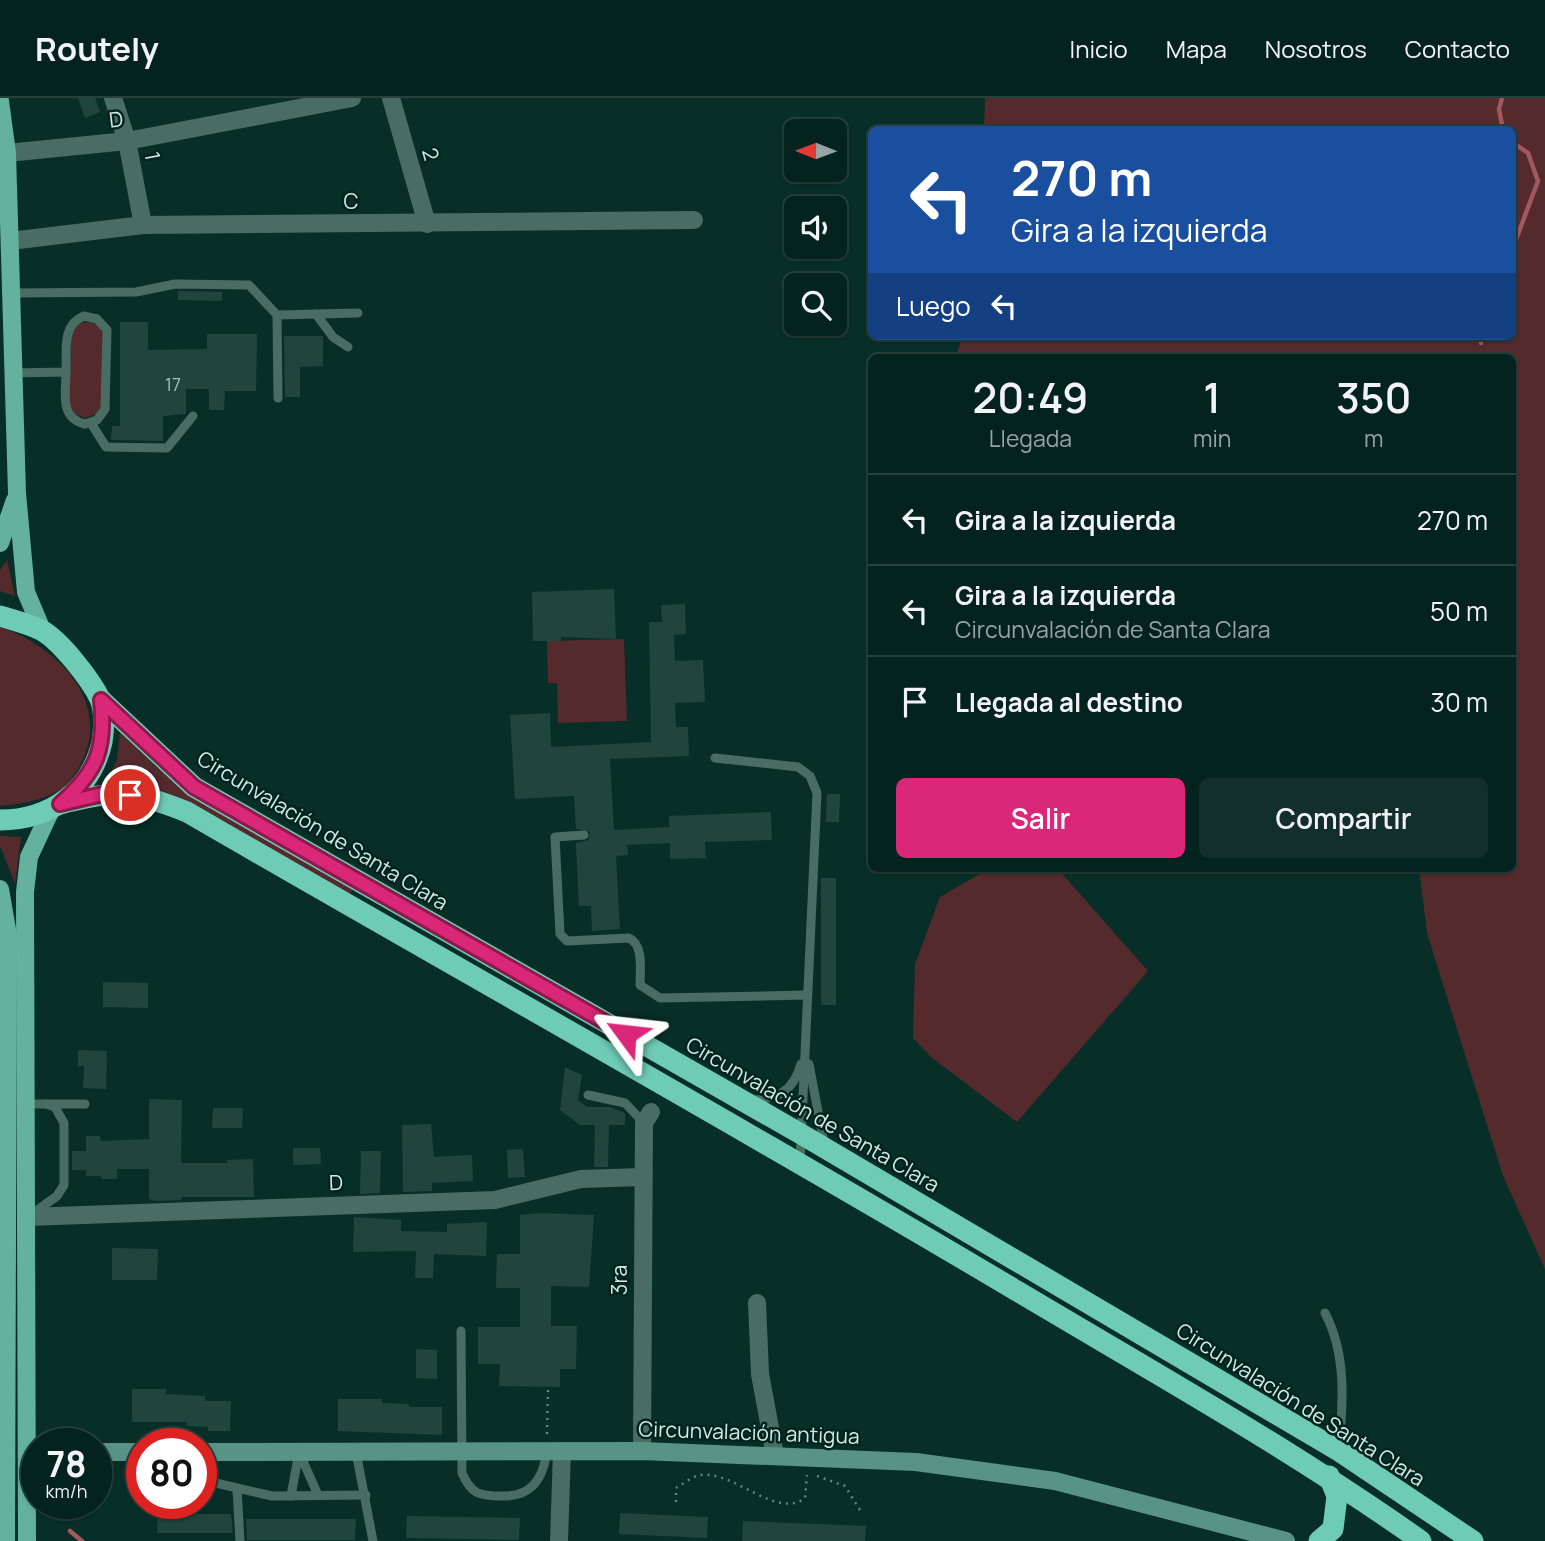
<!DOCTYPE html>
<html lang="es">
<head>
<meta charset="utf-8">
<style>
	body { margin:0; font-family:Manrope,sans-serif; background:#132f2b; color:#f1f3f6; height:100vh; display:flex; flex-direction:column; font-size:26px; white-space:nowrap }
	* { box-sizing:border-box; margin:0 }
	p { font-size:23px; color:#97a4a4 }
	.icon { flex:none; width:38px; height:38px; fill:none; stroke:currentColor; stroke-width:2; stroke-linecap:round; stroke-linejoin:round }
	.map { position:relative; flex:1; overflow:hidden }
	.side { position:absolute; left:868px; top:256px; width:648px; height:518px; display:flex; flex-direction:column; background:#05231e; border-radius:10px; box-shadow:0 2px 5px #0004,0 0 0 2px #26403c }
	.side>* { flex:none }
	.top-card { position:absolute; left:868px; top:28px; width:648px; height:214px; border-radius:10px; box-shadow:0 2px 5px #0004,0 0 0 2px #26403c; background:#1a4fa0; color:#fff; overflow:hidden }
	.needle { width:46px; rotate:271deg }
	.tools { position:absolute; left:784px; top:21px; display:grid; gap:14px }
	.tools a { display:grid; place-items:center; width:63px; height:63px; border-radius:10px; background:#05231e; box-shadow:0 2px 5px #0004,0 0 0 2px #26403c; font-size:35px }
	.speed { position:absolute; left:21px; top:1330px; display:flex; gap:14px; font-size:35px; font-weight:700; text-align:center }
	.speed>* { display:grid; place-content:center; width:91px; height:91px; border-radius:50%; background:#05231e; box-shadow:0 2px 5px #0004,0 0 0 2px #26403c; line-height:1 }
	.speed small { font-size:18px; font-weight:400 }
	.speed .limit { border:10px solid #d22; background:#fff; color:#111 }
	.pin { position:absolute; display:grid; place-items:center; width:60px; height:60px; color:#fff; margin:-30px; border:4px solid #fff; border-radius:50%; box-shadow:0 2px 7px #0007 }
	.me { position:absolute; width:77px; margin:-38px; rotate:300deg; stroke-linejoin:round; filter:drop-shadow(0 0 5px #0008) }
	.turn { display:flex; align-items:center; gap:24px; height:147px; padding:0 28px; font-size:32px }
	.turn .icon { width:91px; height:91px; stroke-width:2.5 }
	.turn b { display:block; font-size:49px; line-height:60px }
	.then { display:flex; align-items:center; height:66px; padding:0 28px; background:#0003; gap:14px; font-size:26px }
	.eta { display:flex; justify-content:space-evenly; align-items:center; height:119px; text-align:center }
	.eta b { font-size:42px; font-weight:600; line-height:49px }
	.button { display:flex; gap:14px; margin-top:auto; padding:14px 28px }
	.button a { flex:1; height:80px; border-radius:10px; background:#db2777; color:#fff; font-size:28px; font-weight:600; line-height:80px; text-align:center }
	.button a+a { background:#132f2b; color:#f1f3f6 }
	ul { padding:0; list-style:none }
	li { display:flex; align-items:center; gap:21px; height:91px; padding:0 28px; border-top:2px solid #26403c }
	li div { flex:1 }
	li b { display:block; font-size:26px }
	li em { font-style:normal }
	header { display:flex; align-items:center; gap:42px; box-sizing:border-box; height:98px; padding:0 35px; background:#05231e; border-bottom:2px solid #26403c }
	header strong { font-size:33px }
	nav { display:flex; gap:38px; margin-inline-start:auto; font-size:24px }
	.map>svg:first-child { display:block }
</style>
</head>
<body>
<header>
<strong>Routely</strong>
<nav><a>Inicio</a><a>Mapa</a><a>Nosotros</a><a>Contacto</a></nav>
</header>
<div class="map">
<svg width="1545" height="1443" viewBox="0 0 1545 1443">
	<rect width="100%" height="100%" fill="#072f28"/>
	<g fill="#542a2d">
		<polygon points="985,0 1545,0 1545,1171 1503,1078 1427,835 1419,770 1512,770 1512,259 956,259 962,238 1512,238 1512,32 984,31"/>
		<polygon points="90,224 99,228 103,237 102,307 96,316 85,320 75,316 69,306 71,237 80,225"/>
		<polygon points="7,462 15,498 0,493 0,472"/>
		<path d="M0,529C53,546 111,601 83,661C78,672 68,688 57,694C39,703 20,706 0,708Z"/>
		<polygon points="624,541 627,623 558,625 557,585 548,585 547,543"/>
		<polygon points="120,634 156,669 207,707 353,792 348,797 170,696 134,688 104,688 117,662"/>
		<polygon points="0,738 21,739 15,786 0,748"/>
		<polygon points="990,770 1057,770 1148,873 1017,1024 931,959 913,940 915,866 940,799"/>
	</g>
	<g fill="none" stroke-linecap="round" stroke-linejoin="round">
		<g stroke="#a1585e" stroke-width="4.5">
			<polyline points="1502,0 1499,11 1503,32"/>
			<polyline points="1512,44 1528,55 1538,83 1512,152"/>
			<polyline points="1481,245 1481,238"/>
			<polyline points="70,1433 82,1443"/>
		</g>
	</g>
	<g fill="#1f453c">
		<polygon points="78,0 95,0 100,14 85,20"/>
		<polygon points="178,193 222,194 222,203 178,202"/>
		<polygon points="120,224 148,224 148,252 207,251 207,236 257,236 256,293 225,293 224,312 209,312 209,291 186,291 186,316 163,318 163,343 111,342 112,328 120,328"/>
		<polygon points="284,238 323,238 323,268 300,269 300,299 285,299"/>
		<polygon points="614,491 616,541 561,539 561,543 533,543 532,494"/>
		<polygon points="685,506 686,536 674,537 675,563 703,562 705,604 675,605 676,629 688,629 689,658 610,661 614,732 669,729 669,718 771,714 772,742 705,744 706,760 670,761 670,745 627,747 628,757 616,758 620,831 592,833 591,808 579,808 576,749 576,745 588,742 590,734 576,731 574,698 515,701 510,617 550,615 551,649 651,644 649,524 662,524 661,507"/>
		<polygon points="827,696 840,696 839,724 826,724"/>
		<rect x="821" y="780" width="15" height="127"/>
		<polygon points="103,884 148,885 148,910 103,909"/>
		<polygon points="78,952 107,953 106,991 83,990 84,968 78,968"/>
		<polygon points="565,969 582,977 578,1002 587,1009 610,1009 625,1015 625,1027 609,1027 608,1069 594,1069 595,1027 580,1027 560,1012"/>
		<polygon points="149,1001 182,1002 181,1065 228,1065 227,1062 253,1061 254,1099 181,1099 181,1102 155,1103 149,1101 149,1071 117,1071 117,1081 101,1081 101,1078 86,1078 86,1072 72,1072 72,1053 86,1053 86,1038 100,1038 101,1043 149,1041"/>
		<polygon points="213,1010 243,1010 242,1030 212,1030"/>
		<polygon points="431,1026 434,1059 472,1057 473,1083 432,1085 432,1093 403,1094 402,1027"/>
		<polygon points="293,1050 320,1050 321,1066 293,1067"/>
		<polygon points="523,1051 525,1079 508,1080 507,1052"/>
		<polygon points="361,1053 381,1053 380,1095 360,1096"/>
		<polygon points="542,1115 594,1117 589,1189 551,1188 551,1228 577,1228 576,1271 560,1271 560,1289 499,1288 500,1266 478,1266 478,1229 520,1229 520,1190 496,1190 497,1156 520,1156 520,1117"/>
		<polygon points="354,1119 401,1122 401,1133 447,1134 447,1126 487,1124 486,1158 434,1156 433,1180 415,1180 416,1153 353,1154"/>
		<polygon points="112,1150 158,1151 157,1182 112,1182"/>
		<polygon points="416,1251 437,1252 437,1281 416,1280"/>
		<polygon points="132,1291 166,1291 166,1296 205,1298 205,1303 231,1303 230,1333 208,1333 208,1329 187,1328 187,1324 132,1324"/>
		<polygon points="338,1301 382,1301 382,1305 409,1306 409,1309 442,1309 442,1337 338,1333"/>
		<polygon points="620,1415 708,1419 707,1440 619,1436"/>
		<polygon points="158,1416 231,1416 233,1435 157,1435"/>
		<polygon points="407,1418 520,1420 519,1442 406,1440"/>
		<polygon points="246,1421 356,1421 355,1442 247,1442"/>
		<polygon points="743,1423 866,1428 865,1443 742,1443"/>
	</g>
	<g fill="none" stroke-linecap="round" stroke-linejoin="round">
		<g stroke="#65847e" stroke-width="2.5" stroke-dasharray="2 5" stroke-linecap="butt">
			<polyline points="547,1336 548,1288"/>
			<polyline points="817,1378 845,1388 860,1412"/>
			<path d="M676,1404V1390C683,1386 693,1378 700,1377C734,1372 776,1422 805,1400L807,1377"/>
		</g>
		<g stroke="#496d63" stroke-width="9">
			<polyline points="12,195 136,194 175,186 249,187 277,217"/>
			<polyline points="316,216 333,239 348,249"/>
			<path d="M13,275L66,274C66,295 59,320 85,326L97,322L105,311L107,232L97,221L84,218C61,227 67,254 66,274"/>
			<polyline points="278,300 277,217 358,215"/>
			<polyline points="91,325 106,349 167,350 193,318"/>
			<polyline points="715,660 798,669 810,678 817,695 800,1064"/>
			<path d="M584,737L555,739L560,836L567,843L629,840C644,847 640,872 640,887L660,900L807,897"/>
			<polyline points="809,966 824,1045"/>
			<polyline points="588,997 625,1005 644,1025"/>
			<path d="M750,1002C778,1001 793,994 801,966"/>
			<polyline points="28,1006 85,1006"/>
			<polyline points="32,1116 57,1098 64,1087 64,1025 55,1009 46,1006"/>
			<path d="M1325,1215C1347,1257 1343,1305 1339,1351"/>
			<path d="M461,1233L462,1375C471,1396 479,1398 501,1398C531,1399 543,1382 547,1353"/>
			<polyline points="202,1354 203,1382 272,1398 366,1397"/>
			<polyline points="356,1354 373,1443"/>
			<polyline points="237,1391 240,1443"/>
			<polyline points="291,1398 299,1354 318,1397"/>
		</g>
		<g stroke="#496d63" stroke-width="18">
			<polyline points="113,0 127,43 143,127"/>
			<polyline points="391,0 427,126"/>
			<polyline points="7,55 127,43 352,0"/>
			<polyline points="10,143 143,127 694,122"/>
			<polyline points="28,1119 495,1102 581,1081 642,1079"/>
			<polyline points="757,1205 760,1276 775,1357"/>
			<polyline points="642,1353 644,1025 651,1014"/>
			<polyline points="559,1443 562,1353"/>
		</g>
		<g stroke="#599385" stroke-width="18">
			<polyline points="96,1354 142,1354"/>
			<polyline points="201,1354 642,1353 916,1364 1055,1383 1286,1443"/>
		</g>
		<g stroke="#64b19e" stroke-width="18">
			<polyline points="0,3 7,55 17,395 26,494 42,532"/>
			<polyline points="0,445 15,402"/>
			<polyline points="0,791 8,837 6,1443"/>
			<polyline points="27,1443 25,794 29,759 51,712"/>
		</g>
		<g stroke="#6eccb6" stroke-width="21">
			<path d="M0,518C13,522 29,526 41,532C60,542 91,582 100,601C105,613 104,632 102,644C91,693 50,722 0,722"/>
			<polyline points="101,602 194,689 801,1036 1339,1353 1473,1443"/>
			<path d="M60,706C116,692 133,692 187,714C463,874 742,1029 1017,1193C1153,1274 1291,1351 1421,1443"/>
			<polyline points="1319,1443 1333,1431 1337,1398 1329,1378"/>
		</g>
	</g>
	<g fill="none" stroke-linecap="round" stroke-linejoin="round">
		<g stroke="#8e194d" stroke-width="18">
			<path id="route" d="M130,697L107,695L60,706C97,674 106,651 101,602L194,689L626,936"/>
		</g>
		<use href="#route" stroke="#db2777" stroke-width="12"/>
	</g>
	<g text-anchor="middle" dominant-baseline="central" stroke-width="5" stroke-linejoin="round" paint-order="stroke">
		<g font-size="18" fill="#a8c0b9">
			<text x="173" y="286">17</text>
		</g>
		<g font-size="21" fill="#d5e9e3" stroke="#00251e">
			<text transform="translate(116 21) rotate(-7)">D</text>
			<text transform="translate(431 56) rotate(74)">2</text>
			<text transform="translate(153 58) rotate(79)">1</text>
			<text x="351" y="103">C</text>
			<text transform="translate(323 732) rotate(31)">Circunvalación de Santa Clara</text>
			<text transform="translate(813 1016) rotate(30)">Circunvalación de Santa Clara</text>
			<text transform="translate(336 1084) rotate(-2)">D</text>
			<text transform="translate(619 1182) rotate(-90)">3ra</text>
			<text transform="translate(1301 1306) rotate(32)">Circunvalación de Santa Clara</text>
			<text transform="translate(749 1334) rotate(2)">Circunvalación antigua</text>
		</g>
	</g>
</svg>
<div class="tools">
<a><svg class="needle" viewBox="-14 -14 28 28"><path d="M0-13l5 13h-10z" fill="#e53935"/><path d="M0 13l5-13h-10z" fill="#97a4a4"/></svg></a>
<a><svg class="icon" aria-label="sound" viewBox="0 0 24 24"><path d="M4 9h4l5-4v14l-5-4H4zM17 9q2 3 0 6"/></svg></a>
<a><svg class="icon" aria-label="search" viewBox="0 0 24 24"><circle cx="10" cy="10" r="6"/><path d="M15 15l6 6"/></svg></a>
</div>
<div class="speed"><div>78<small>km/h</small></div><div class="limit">80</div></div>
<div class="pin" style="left:130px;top:697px;background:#d93025"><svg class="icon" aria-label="arrive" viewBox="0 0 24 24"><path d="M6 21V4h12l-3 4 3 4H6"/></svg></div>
<svg class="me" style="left:626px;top:936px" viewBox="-20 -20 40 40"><path d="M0-17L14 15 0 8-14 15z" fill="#db2777" stroke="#fff" stroke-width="4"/></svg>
<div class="top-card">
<div class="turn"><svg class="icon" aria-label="left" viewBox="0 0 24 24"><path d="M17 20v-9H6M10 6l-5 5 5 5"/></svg><div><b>270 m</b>Gira a la izquierda</div></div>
<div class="then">Luego<svg class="icon" aria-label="left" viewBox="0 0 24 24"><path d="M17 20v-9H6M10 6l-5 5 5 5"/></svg></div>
</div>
<section class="side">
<div class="eta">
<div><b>20:49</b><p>Llegada</p></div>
<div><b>1</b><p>min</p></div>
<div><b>350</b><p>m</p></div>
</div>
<ul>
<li><svg class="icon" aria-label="left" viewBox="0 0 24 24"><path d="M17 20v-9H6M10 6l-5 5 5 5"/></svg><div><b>Gira a la izquierda</b></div><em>270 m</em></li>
<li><svg class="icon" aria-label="left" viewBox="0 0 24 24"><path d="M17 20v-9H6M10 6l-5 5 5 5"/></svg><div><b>Gira a la izquierda</b><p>Circunvalación de Santa Clara</p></div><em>50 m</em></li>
<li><svg class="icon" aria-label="arrive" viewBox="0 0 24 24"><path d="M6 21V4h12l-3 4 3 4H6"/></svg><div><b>Llegada al destino</b></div><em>30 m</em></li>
</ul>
<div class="button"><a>Salir</a><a>Compartir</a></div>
</section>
</div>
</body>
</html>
